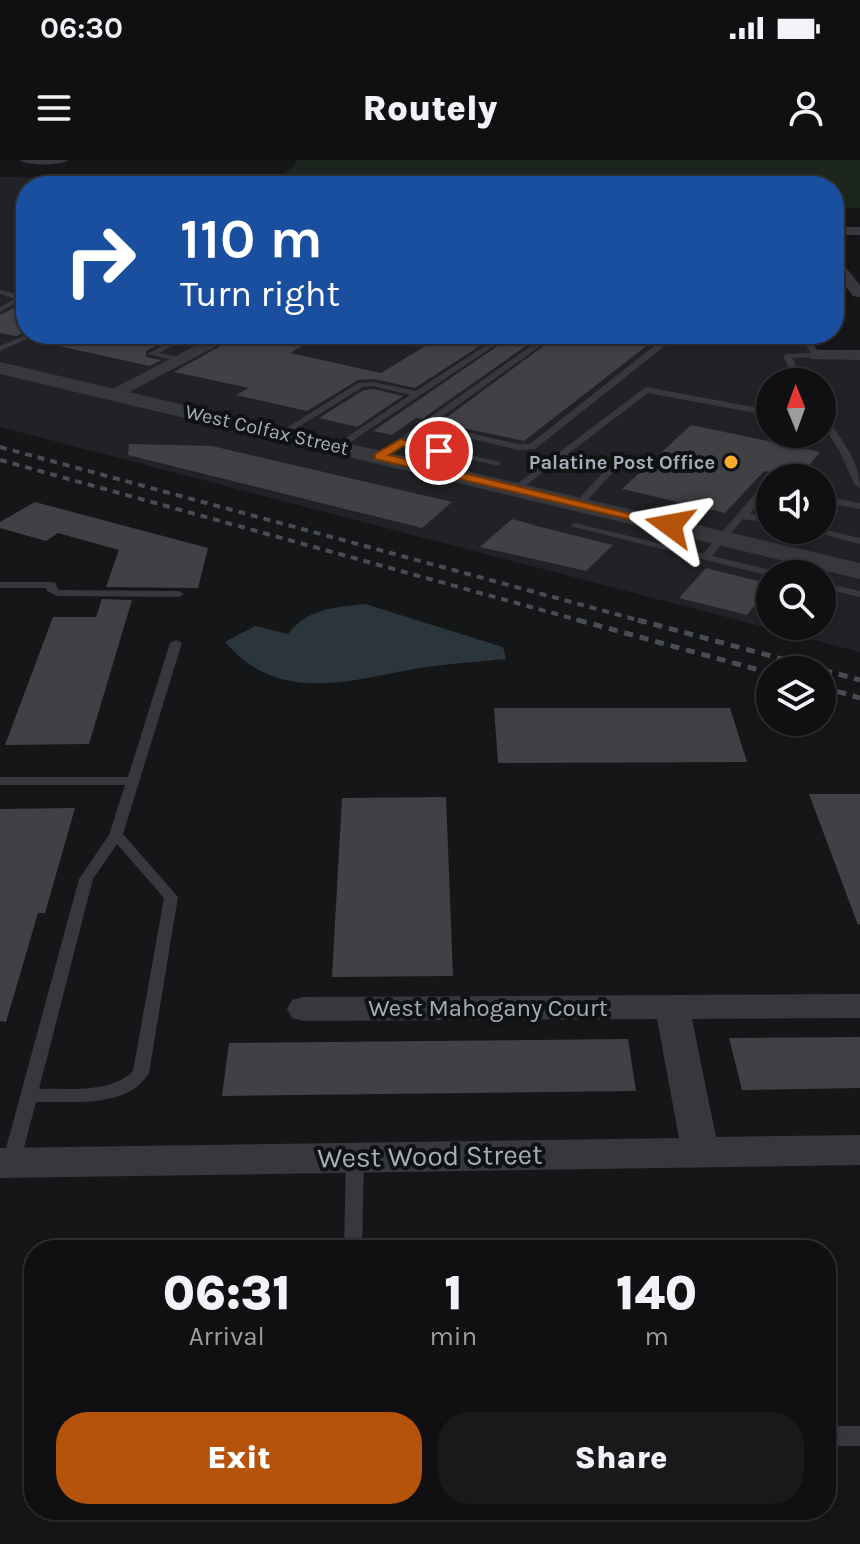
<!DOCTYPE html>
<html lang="en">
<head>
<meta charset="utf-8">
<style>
	body { margin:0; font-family:Karla,sans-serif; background:#19191b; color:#f1f3f6; height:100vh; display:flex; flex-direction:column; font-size:30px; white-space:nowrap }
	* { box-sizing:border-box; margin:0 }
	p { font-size:26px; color:#9c9d9f }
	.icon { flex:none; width:44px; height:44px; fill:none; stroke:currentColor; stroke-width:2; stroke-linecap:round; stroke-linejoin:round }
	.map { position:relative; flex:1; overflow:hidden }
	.drawer { position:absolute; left:24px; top:1080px; width:812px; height:280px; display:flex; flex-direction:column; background:#101012; border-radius:32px; box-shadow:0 2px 6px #0004,0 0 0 2px #303032 }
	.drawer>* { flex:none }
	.hud { position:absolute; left:16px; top:16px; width:828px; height:168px; border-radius:32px; box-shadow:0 2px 6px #0004,0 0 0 2px #303032; background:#1a4fa0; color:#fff; overflow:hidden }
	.needle { width:52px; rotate:359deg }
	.controls { position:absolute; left:756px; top:208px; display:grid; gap:16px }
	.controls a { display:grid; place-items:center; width:80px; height:80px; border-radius:50%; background:#101012; box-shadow:0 2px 6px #0004,0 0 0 2px #303032; font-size:40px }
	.pin { position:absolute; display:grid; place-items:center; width:68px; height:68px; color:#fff; margin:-34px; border:4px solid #fff; border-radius:50%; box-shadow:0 2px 8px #0007 }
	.me { position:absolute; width:88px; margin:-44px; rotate:283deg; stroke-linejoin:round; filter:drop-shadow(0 0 6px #0008) }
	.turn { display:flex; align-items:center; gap:28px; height:168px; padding:0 32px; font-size:36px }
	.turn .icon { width:104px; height:104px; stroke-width:2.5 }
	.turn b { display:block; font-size:56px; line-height:68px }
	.eta { display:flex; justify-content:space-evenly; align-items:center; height:136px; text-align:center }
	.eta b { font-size:48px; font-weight:800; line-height:56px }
	.cta { display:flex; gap:16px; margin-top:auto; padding:16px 32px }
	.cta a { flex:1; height:92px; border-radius:32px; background:#b45309; color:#fff; font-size:32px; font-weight:800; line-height:92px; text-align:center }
	.cta a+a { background:#19191b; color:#f1f3f6 }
	.status { display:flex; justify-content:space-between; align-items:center; height:56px; padding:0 40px; background:#101012; direction:ltr }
	.status svg { height:22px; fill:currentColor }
	header { display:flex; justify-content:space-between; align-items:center; height:104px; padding:0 32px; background:#101012; font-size:36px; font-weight:800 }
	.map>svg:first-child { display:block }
</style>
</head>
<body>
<div class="status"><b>06:30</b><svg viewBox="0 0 49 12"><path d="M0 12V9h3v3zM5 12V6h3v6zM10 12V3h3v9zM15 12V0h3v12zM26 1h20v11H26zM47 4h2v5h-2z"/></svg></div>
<header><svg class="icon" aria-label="menu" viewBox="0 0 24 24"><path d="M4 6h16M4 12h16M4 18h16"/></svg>Routely<svg class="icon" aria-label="person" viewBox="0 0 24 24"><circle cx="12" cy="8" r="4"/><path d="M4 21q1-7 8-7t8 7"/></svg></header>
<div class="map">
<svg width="860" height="1384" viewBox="0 0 860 1384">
	<rect width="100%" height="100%" fill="#151618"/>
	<path fill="#212225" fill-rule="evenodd" d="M0,17L307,18L366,26H26V174H803L817,195H860V492L0,267ZM770,222H822V274H770ZM770,318H822V370H770ZM770,414H822V466H770Z"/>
	<path fill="#1d261e" d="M298,0H860V48H834V26H149L131,21C174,16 271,41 298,0Z"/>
	<path fill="#2b353c" d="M365,444L503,487L506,499C475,502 444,504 414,509C345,522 277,543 225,482L255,466L288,474C306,449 336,447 365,444Z"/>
	<g fill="#3f4145">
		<polygon points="21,144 26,145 26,172 16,176 0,173 0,155"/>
		<polygon points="60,174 179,174 146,191 146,197 161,200 150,206 59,186"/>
		<polygon points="242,174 323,174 290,193 381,213 445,174 498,174 415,228 374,219 358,220 307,251 236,235 249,228 174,212"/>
		<polygon points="515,174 543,174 422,259 416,258 392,275 373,271"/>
		<polygon points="560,174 615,174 653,181 524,281 439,263"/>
		<polygon points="373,229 403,236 357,267 319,258 364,230"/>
		<polygon points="691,265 820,292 798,318 764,311 725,353 622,329"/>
		<polygon points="129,284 212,286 452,342 422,368 128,295"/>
		<polygon points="35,342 208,388 198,428 106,427 119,390 58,373 46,381 0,368 0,362"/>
		<polygon points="512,359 541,367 613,385 586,411 480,387"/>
		<polygon points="706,408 770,424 770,426 747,455 679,438"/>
		<polygon points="102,439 132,440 89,584 5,585 53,457 96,457"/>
		<polygon points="494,548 730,548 747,602 498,603"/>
		<polygon points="809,634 860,634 860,764 858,765"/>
		<polygon points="446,637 453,816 332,817 342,638"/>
		<polygon points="75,648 45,753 38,753 6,862 0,861 0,649"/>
		<polygon points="860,877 860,928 742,930 729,878"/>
		<polygon points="628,879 636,931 222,936 229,883"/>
	</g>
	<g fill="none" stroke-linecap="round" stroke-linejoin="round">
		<g fill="#36383d" fill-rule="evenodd">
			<polygon points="0,130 24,136 25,138 0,152 0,147 15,139 0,134"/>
			<polygon points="28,174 38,174 0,191 0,186"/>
			<polygon points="185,174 195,174 159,193 182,198 182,202 147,194"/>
			<polygon points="503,174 512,174 340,289 332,287 410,235 373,226 363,227 284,276 277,274 358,223 373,222 416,231"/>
			<polygon points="548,174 557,174 432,264 518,284 530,284 659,182 660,180 646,174 657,174 668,179 666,185 535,289 518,290 426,268 408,281 500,302 500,306 403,285 382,299 376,299 376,295"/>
			<polygon points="798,174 806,174 821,195 817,197 792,198 805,222 797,222 783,196 787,194 811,193"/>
			<path d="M646,227L770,250V256L648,233L568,294L593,296L616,302L615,310L582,346L574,344L607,308V304C560,294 555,303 519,331H513V327Z"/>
			<path d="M822,255L825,256C840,278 860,300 860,328L855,325L839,290L822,264Z"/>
			<polygon points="764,326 770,328 770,334 766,333 750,354 770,357 770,363 743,359 712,396 778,412 779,414 770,414 770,416 570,366 575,363 703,394 761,327"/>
			<polygon points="822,336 860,343 860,349 822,342"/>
			<polygon points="822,369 860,378 860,384 807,370"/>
			<polygon points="804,394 809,397 799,414 789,414 800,395"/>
			<polygon points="0,422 52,422 56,423 57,428 60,430 179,431 184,434 179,437 58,436 47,431 46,428 0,428"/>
			<polygon points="822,422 860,431 860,437 822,428"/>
			<path d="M176,480L182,483L123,674L178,737L149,913C127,949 73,941 36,942L20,1003L17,1008L11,1010L5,1008L2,1003L79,719L109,675L125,625H0V617H128L170,483ZM117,684L164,738L133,911C109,934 71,928 39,929L93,719Z"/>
			<polygon points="355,990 361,992 364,997 362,1090 344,1090 346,997 349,992"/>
			<rect x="826" y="1266" width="34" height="20"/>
		</g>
		<g fill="#36383d" fill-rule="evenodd">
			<path d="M19,0H69C58,6 30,6 19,0Z"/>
			<rect x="834" y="67" width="26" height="8"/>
			<polygon points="834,98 839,99 860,125 860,137 853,136 834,112"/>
			<polygon points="218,174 239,174 118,238 106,238 103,234"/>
			<polygon points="817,190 860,190 860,200 811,199 808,195"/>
			<polygon points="860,834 860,858 692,859 716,977 860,975 860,1005 0,1018 0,988 679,978 657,859 304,861 292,858 287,849 292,840 304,837"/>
		</g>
		<polygon fill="#36383d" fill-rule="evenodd" points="0,202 860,403 860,419 0,214"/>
		<g stroke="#494c52" stroke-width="4" stroke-dasharray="7 6" stroke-linecap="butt">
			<polyline points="0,287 645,462"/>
			<polyline points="0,300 585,462"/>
		</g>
		<g stroke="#494c52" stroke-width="5" stroke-dasharray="9 7" stroke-linecap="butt">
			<polyline points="578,460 770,513"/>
			<polyline points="638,460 860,520"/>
			<polyline points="822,527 860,538"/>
		</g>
	</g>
	<polygon fill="#b45309" stroke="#753606" stroke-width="2" points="401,279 445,291 439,294 403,286 389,295 676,365 670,369 375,299 375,294"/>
	<circle fill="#fcad29" stroke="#101113" stroke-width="3" cx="731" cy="302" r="8"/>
	<g text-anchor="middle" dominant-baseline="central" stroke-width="8" stroke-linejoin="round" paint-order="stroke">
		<g font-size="20" fill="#a7adb8" stroke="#101113">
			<text transform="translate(267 270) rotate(13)">West Colfax Street</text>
		</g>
		<g font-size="20" font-weight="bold" fill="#a7adb8" stroke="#101113" text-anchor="end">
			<text x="715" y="302">Palatine Post Office</text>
		</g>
		<g font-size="24" fill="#a7adb8" stroke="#101113">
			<text x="488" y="848">West Mahogany Court</text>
		</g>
		<g font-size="28" fill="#a7adb8" stroke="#101113">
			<text transform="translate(430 996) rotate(-1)">West Wood Street</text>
		</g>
	</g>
</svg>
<div class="controls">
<a><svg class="needle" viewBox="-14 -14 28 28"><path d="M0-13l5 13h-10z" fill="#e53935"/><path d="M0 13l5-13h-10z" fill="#9c9d9f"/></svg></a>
<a><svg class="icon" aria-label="sound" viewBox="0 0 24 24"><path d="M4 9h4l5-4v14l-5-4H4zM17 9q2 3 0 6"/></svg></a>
<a><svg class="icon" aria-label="search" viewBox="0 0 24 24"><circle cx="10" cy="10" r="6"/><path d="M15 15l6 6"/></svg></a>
<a><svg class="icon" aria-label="layers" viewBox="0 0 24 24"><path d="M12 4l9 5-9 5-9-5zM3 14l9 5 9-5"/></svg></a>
</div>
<div class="pin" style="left:439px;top:291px;background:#d93025"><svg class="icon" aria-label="arrive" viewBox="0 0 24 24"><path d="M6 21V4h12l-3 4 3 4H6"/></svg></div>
<svg class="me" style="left:670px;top:365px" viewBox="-20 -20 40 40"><path d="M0-17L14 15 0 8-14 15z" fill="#b45309" stroke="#fff" stroke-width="4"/></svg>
<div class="hud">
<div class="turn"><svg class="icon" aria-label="right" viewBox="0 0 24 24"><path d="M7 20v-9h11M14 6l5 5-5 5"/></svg><div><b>110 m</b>Turn right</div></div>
</div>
<section class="drawer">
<div class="eta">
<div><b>06:31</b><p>Arrival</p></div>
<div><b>1</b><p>min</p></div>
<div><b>140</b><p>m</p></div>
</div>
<div class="cta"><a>Exit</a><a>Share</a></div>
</section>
</div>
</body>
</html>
